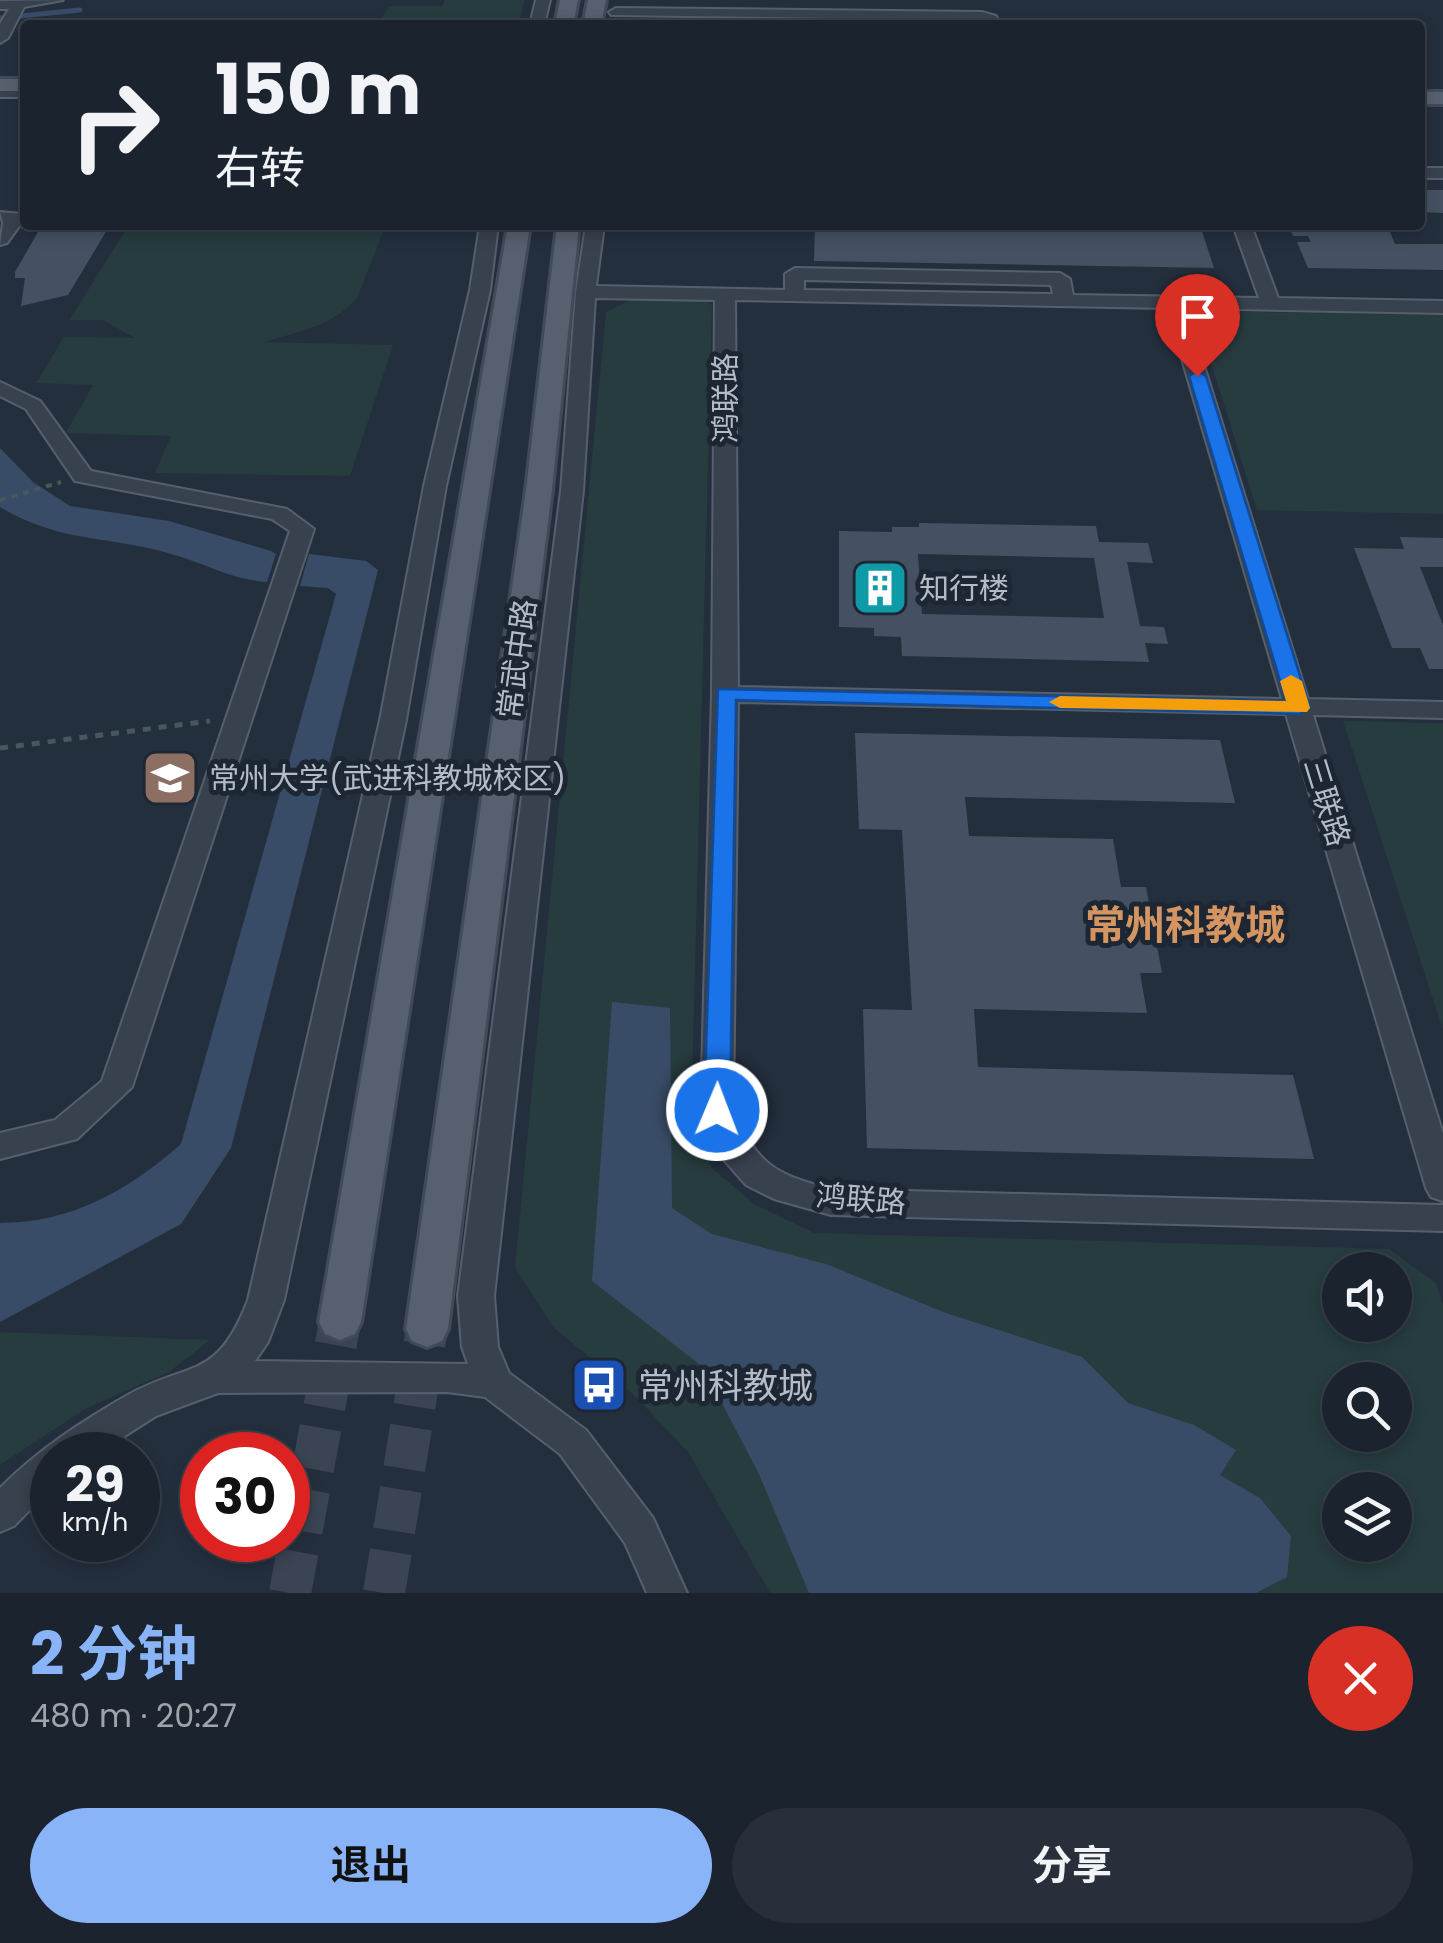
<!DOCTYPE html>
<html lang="zh">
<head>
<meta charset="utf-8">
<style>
	body { margin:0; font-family:Poppins,"Noto Sans SC",sans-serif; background:#282f3a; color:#f1f3f6; height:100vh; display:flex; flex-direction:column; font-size:38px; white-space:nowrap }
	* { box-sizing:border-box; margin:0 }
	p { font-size:32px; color:#a0a4aa }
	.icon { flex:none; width:55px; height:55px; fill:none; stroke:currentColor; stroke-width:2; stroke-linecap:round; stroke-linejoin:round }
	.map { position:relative; height:1593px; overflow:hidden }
	.panel { display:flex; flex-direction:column; background:#1b232e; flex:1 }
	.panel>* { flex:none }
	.banner { position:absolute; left:20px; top:20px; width:1405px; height:210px; border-radius:10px; box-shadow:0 5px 15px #0003,0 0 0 2px #39404a; background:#1b232e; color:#f1f3f6; overflow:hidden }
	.controls { position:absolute; left:1322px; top:1252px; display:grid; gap:20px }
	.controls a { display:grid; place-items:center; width:90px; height:90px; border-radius:50%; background:#1b232e; box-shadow:0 5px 15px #0003,0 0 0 2px #39404a; font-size:50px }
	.speed { position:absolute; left:30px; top:1432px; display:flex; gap:20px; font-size:50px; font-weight:700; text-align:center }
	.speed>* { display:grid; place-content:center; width:130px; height:130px; border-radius:50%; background:#1b232e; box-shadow:0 5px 15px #0003,0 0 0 2px #39404a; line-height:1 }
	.speed small { font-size:25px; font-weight:400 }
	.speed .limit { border:15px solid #d22; background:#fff; color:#111 }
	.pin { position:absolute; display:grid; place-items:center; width:85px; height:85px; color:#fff; margin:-102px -42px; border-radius:50% 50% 50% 0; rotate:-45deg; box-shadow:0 0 10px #0007 }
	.pin .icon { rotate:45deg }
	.me { position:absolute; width:110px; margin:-55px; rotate:1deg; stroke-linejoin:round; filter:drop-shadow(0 0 8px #0008) }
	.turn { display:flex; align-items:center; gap:35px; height:210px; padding:0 30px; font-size:45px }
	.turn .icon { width:130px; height:130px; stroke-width:2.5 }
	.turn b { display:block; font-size:70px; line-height:85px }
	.round { display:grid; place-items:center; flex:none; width:105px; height:105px; border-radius:52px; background:#282f3a }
	.head { display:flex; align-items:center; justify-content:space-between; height:170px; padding:0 30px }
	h1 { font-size:60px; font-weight:700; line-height:75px; color:#8ab4f8 }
	.cta { display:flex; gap:20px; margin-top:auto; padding:20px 30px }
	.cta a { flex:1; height:115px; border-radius:60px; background:#8ab4f8; color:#111; font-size:40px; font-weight:700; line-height:115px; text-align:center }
	.cta a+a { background:#282f3a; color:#f1f3f6 }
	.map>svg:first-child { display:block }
</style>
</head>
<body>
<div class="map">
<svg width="1443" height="1593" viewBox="0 0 1443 1593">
	<rect width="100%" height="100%" fill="#242f3e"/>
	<g fill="#263c3f" fill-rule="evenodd">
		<polygon points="445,0 524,0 519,25 378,25 389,6 442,6"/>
		<path d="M129,225H386L357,298C332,327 297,332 263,342L393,345L350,476L155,473L171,436L66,433L93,385L36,383L64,337L135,338L103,320H69Z"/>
		<path d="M633,299L703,300L712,304L691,1124L712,1168L754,1204L814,1233L1389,1249L1436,1283L1443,1305V1593H770L688,1452L631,1392L553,1327L515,1267L606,312ZM1340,1270H1395V1325H1340ZM1340,1380H1395V1435H1340ZM1340,1490H1395V1545H1340Z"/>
		<polygon points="1201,311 1443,315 1443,514 1257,510 1196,315"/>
		<polygon points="1343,721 1443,723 1443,1030"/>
		<polygon points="0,1332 210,1340 169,1372 85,1409 0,1465"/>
	</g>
	<g fill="#394c67">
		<path d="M0,448L33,482L70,506L169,521L271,551L276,554L267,582C230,579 211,566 178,556C114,535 63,545 0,507Z"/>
		<path d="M309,554L366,561L378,570L231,1148L181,1224L0,1322V1223C71,1223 129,1190 181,1144L336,594L328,588L300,586Z"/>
		<polygon points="612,1002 670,1008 672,1208 712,1234 826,1264 946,1313 1082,1357 1128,1403 1194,1425 1236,1450 1220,1475 1260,1498 1291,1536 1287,1577 1256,1593 809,1593 759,1474 703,1367 592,1281"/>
	</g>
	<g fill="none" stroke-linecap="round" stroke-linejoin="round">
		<polyline stroke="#394c67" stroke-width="5" points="0,18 80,10"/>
	</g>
	<g fill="#455162" fill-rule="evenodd">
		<polygon points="1420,190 1443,190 1443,213 1420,212"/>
		<polygon points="42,225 110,225 68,295 21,306 25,278 15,278 15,272"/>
		<polygon points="815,225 1200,225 1214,268 814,261"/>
		<polygon points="1288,225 1387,225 1395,244 1443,244 1443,270 1308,268 1297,242 1311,242 1308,236 1293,236"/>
		<path d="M919,523L1096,526L1099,542L1148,543L1153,563L1127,562L1140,626L1164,627L1168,644L1145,643L1149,662L902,656L901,637L874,636V628L839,627V531L892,532V527H919ZM918,554L1094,558L1104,618L922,614Z"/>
		<polygon points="1400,537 1443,538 1443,567 1420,567 1443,625 1443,669 1429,669 1420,648 1392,648 1354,548 1404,549"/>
		<polygon points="855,733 1220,740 1235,803 965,797 969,836 1113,839 1121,887 1146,887 1162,973 1140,973 1147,1013 974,1009 978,1067 1293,1075 1314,1159 867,1148 863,1009 912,1010 902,830 859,829"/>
	</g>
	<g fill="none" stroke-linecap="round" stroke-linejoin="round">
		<g stroke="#3a4453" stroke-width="42" stroke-dasharray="42 21" stroke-linecap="butt">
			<polyline points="290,1593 340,1322"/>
			<polyline points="384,1593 427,1329"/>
		</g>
		<g stroke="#565f6c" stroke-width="4">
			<g id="minor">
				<polygon points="63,0 24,7 8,38 0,43 0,24 9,9 0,9 0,1"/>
				<polygon points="536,0 550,0 544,25 530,25"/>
				<polygon points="616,8 982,12 996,16 1000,25 986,25 981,20 611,15 609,12"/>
				<rect x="0" y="87" width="25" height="10"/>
				<rect x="1420" y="168" width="23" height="10"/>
				<polygon points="0,212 22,214 25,218 7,243 0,245 3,223"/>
				<path d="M480,225H498L490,290L446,486L406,720L284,1300L268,1342L255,1361L468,1364L462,1347L458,1296L561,491L576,292L586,225H604L596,286L785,290V274L795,268L1060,273L1070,279L1073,295L1259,298L1233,225H1251L1278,298L1443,301V313L1186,308L1308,699L1443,702V718L1313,715L1443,1134V1201L1431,1197L1426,1188L1286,714L738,702L733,1110C758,1165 774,1174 831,1189L1443,1205V1231L831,1215L774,1199L746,1185L725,1161L701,1110L712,694L715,300L595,298L583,491L494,1296L498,1347L509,1373L586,1430L653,1518L687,1593H647L625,1543L560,1454L485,1397L447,1392L218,1393L156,1416L95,1455H52V1487L14,1526L0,1532V1488C38,1450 79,1423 126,1396C189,1360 216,1383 248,1300L380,720L424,486L470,290ZM804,280L1051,285L1053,294L804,290ZM735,300L1167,308L1282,699L738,687Z"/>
				<polygon points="0,382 40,401 91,471 287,509 314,529 132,1087 77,1139 0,1159 0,1133 55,1120 102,1081 290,531 272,519 75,481 26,409 0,396"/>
			</g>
		</g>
		<g stroke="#414a57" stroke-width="6">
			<g id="major">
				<polygon points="560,0 578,0 573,25 555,25"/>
				<polygon points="588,0 606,0 601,25 583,25"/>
				<rect x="0" y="79" width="25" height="12"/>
				<rect x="1420" y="92" width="23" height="12"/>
				<polygon points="508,225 530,225 361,1322 355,1334 340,1340 325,1334 319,1322"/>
				<polygon points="557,225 579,225 552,490 448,1329 442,1341 427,1347 412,1341 406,1329 526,490"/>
			</g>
		</g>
		<polyline stroke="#44595c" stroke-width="4" stroke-dasharray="6 6" stroke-linecap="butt" points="0,500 61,482"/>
		<polyline stroke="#44595c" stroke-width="5" stroke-dasharray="8 8" stroke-linecap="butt" points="0,748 210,721"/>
		<use href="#minor" fill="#38414e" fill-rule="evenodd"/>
		<use href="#major" fill="#56606e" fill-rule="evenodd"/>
	</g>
	<polygon fill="#1a73e8" stroke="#114b97" stroke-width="2.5" points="1197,371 1206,376 1310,708 1299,714 736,700 730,1110 727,1118 707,1118 704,1110 718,689 1286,701 1189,376"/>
	<polygon fill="#f59e0b" points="1291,675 1302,681 1310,708 1307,712 1060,708 1049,702 1060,696 1286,701 1280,681"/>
	<defs>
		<g id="building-square" transform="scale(2.875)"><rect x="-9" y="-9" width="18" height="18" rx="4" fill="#0f9aa8" stroke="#1d2633"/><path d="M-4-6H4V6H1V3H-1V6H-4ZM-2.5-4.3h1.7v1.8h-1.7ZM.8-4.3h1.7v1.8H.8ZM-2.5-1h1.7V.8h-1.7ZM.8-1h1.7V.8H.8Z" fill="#fff"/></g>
		<g id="university-square" transform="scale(2.875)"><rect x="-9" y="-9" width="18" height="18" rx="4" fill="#8d6e63" stroke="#1d2633"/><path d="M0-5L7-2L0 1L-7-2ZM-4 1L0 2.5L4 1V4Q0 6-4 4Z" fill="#fff"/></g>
		<g id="bus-square" transform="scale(2.875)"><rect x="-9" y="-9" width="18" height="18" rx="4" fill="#1a4fb4" stroke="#1d2633"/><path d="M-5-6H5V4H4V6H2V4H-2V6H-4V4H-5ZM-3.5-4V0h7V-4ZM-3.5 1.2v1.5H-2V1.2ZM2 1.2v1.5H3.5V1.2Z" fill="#fff"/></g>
	</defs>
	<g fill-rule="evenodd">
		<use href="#building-square" x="880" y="588"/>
		<use href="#university-square" x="170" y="778"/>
		<use href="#bus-square" x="599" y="1385"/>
	</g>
	<g text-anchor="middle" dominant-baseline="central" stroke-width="10" stroke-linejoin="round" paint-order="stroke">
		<g font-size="30" fill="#b4bcc9" stroke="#1d2633">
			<text transform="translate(725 398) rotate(-90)">鸿联路</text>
			<text transform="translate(517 659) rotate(-82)">常武中路</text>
			<text transform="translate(1327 802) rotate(73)">三联路</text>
			<text transform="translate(861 1199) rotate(5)">鸿联路</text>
		</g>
		<g font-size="30" fill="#b4bcc9" stroke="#1d2633" text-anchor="start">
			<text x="919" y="588">知行楼</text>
			<text x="209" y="778">常州大学(武进科教城校区)</text>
		</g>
		<g font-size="35" fill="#b4bcc9" stroke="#1d2633" text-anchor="start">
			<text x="638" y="1385">常州科教城</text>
		</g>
		<g font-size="40" font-weight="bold" fill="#d59563" stroke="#1d2633">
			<text x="1185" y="925">常州科教城</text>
		</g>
	</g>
</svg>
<div class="controls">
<a><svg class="icon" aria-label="sound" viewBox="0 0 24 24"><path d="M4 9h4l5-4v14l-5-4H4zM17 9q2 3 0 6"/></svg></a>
<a><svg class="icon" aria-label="search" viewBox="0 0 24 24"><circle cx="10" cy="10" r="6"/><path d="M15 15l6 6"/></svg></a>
<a><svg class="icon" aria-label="layers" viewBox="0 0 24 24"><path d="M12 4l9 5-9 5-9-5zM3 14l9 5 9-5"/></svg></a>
</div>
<div class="speed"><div>29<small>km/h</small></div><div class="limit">30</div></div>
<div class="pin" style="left:1197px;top:376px;background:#d93025"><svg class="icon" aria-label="arrive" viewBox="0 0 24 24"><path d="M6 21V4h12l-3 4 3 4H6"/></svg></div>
<svg class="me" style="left:717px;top:1110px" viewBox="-20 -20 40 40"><circle r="17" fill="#1a73e8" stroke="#fff" stroke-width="3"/><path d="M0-11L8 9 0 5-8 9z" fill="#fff"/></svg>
<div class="banner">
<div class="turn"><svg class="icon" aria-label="right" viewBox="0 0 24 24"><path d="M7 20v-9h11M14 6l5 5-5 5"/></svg><div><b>150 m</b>右转</div></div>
</div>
</div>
<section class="panel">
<div class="head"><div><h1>2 分钟</h1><p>480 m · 20:27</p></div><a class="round" style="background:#d93025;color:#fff"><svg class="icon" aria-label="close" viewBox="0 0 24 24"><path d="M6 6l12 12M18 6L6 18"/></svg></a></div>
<div class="cta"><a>退出</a><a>分享</a></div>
</section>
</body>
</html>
